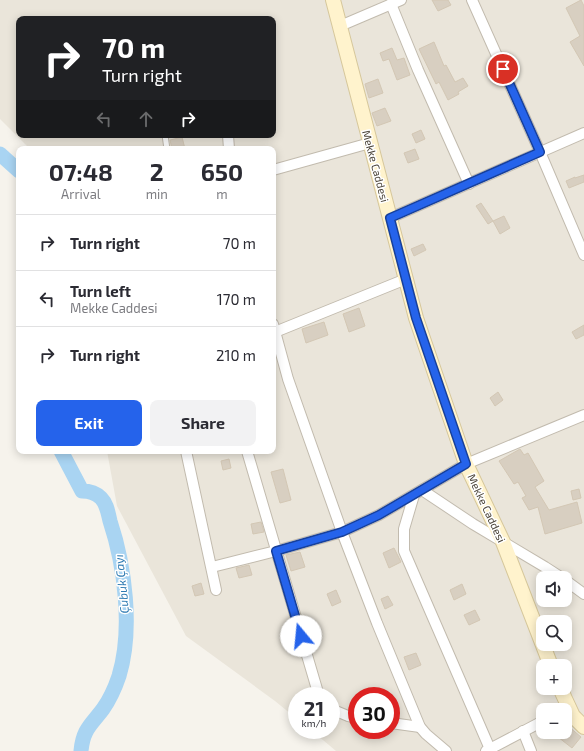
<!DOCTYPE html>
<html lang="en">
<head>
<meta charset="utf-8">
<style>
	body { margin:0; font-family:"Exo 2",sans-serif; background:#f2f2f3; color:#2b2b33; height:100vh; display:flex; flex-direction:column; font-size:15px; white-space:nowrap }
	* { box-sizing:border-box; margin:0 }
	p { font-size:13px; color:#7c7c81 }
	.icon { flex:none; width:22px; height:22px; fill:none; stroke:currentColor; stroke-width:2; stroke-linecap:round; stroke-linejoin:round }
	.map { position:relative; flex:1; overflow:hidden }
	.panel { position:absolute; left:16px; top:146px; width:260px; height:308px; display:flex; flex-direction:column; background:#fff; border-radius:8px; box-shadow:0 2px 10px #0003 }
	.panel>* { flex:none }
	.guide { position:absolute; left:16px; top:16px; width:260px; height:122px; border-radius:8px; box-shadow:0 2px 10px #0003; background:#202124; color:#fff; overflow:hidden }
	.fabs { position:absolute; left:536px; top:571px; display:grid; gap:8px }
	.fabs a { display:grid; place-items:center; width:36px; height:36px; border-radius:8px; background:#fff; box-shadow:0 2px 10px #0003; font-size:20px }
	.speed { position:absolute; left:288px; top:687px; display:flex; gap:8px; font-size:20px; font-weight:700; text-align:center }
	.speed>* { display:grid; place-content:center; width:52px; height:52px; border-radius:50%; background:#fff; box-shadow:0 2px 10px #0003; line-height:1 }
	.speed small { font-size:10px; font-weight:400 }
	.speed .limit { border:6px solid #d22; background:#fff; color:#111 }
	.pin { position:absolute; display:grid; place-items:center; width:34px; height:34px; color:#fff; margin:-17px; border:2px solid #fff; border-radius:50%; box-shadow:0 1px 4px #0007 }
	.me { position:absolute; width:44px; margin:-22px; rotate:343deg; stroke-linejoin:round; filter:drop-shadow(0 0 3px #0008) }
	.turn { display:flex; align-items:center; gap:14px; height:84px; padding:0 20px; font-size:18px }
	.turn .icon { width:52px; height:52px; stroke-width:2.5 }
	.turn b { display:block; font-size:28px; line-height:34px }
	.lanes { display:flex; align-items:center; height:38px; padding:0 20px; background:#0003; justify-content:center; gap:20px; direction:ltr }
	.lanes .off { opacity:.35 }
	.eta { display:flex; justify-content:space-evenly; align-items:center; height:68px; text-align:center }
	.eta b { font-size:24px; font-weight:700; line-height:28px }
	.action { display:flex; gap:8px; margin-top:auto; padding:8px 20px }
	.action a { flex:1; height:46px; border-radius:8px; background:#2563eb; color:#fff; font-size:16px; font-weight:700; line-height:46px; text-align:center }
	.action a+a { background:#f2f2f3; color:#2b2b33 }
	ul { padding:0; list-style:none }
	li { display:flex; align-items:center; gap:12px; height:56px; padding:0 20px; border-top:1px solid #e1e1e2 }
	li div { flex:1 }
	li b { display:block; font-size:15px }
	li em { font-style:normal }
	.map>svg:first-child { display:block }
</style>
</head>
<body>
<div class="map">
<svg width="584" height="751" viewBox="0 0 584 751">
	<rect width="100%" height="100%" fill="#f6f3ec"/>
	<path fill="#eae5da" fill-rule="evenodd" d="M0,0H584V751H336L311,730H331V696H297V719L275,701L186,636L117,506L107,451H273V149H30L0,119ZM19,19H273V135H19ZM543,578H565V600H543ZM543,622H565V644H543ZM543,666H565V688H543ZM357,696H391V730H357ZM543,710H565V732H543Z"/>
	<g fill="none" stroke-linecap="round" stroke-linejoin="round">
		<g stroke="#a9d4f2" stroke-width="15">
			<polyline points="0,154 19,171"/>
			<path d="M61,451L82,491C89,491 96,493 101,498C107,504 108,513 110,521C125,566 133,630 119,676C115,688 110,699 103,709C91,725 83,729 81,751"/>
		</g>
	</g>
	<g fill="#d8cfc1" stroke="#d3c7b4">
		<polygon points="432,0 448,0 451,5 438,11"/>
		<polygon points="581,0 584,6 584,66 570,42 580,36 566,8"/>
		<polygon points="434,42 444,66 446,65 455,82 463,78 468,86 458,92 459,94 448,100 439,82 436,84 419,49"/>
		<polygon points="392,48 397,60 404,58 410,75 397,80 389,59 383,61 380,53"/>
		<polygon points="378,79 383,93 369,98 365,84"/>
		<polygon points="385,108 391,121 377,126 372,113"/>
		<polygon points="421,130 425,139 416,143 412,134"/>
		<polygon points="182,137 185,149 172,149 170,140"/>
		<polygon points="415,149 419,159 408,163 404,153"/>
		<polygon points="584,175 584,182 569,188 566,181 575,177 575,178"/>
		<polygon points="481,203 493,221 488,224 476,206"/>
		<polygon points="504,216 510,228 500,234 493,221"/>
		<polygon points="423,244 426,250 414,256 411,249"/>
		<polygon points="359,308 365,326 349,332 343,314"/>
		<polygon points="324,322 328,335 306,343 302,329"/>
		<polygon points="584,325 584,335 576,339 572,332"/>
		<polygon points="498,392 503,400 495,406 490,398"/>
		<polygon points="520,449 524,455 528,453 544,481 535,487 549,510 577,502 582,523 545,534 538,507 529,510 522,498 526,496 518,482 514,484 499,461"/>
		<polygon points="229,459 231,468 223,470 221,461"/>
		<polygon points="283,469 291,500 280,503 271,472"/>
		<polygon points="579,489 581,498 573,500 571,491"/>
		<polygon points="261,522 264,532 253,534 251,524"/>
		<polygon points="394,548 401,562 389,568 383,553"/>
		<polygon points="300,552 305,567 291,571 286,555"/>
		<polygon points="249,565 252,575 239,578 236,568"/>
		<polygon points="201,583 204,594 195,596 192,586"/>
		<polygon points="462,584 466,594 454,600 450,590"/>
		<polygon points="336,590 341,602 332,606 327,594"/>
		<polygon points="388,596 393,605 385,609 381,599"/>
		<polygon points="475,610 480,620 469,625 464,615"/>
		<polygon points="416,653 421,665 409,670 404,657"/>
		<polygon points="568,726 581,737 572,748 558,737 563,732 565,732 565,729"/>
	</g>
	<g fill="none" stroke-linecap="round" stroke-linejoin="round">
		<g stroke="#c2bbae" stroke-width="7">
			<polyline id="lane" points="165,135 167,149"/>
		</g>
		<g stroke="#c2bbae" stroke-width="12">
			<g id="street">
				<polyline points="472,0 540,152 584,255"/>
				<polyline points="391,4 418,70 469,184"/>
				<polyline points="340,26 401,0"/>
				<polyline points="228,135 229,149"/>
				<polyline points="273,170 370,143"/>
				<polyline points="390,218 584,133"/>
				<polyline points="273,324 288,379 342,532 377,623 420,727 426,734 446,751"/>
				<polyline points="275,332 406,279"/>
				<polyline points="186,451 216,590"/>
				<polyline points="247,451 319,696"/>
				<polyline points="422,490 473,524 545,567 562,578"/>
				<polyline points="414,495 404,529 404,551 490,749"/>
				<polyline points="212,567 276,551 342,532 379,515 466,464 584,415"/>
				<polyline points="565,580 584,594"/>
				<polyline points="331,709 348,716 357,718"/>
				<polyline points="391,723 420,727"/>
				<polyline points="523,731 531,751"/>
				<polyline points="486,751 543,721"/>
			</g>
		</g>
		<g stroke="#d6c79b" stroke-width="16">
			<g id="secondary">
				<polyline points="333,0 416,318 466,464 503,542 551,666"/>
				<polyline points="560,688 573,716 584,727"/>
			</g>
		</g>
		<use href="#lane" stroke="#fff" stroke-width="5"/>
		<use href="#street" stroke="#fff" stroke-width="10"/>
		<use href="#secondary" stroke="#fff3cd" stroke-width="14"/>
	</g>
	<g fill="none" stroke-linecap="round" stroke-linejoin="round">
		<g stroke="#184099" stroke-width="10">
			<polyline id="route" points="301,636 276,551 342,532 379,515 466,464 416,318 390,218 540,152 503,69"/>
		</g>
		<use href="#route" stroke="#2563eb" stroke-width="7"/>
	</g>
	<g text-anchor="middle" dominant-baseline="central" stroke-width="3" stroke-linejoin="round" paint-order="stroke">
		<g font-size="11" fill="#4b4439" stroke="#fff">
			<text transform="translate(376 166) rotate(75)">Mekke Caddesi</text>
			<text transform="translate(487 508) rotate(65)">Mekke Caddesi</text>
		</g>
		<g font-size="12" font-style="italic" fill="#2e7ab2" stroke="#fff">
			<text transform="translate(121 584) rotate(-96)">Çubuk Çayı</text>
		</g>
	</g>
</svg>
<div class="fabs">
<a><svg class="icon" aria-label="sound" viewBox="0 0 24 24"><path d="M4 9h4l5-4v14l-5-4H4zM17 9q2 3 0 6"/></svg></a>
<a><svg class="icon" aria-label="search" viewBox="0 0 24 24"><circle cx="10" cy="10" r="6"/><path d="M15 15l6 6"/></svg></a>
<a>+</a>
<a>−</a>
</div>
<div class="speed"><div>21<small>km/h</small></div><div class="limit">30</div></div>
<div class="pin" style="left:503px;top:69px;background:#d93025"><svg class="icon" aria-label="arrive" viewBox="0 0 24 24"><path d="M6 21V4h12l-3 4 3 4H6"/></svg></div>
<svg class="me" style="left:301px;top:636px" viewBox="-20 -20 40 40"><circle r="19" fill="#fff"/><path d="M0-13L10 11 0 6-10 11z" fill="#2563eb"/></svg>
<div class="guide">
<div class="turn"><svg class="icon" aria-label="right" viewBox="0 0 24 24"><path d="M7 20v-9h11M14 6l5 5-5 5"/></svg><div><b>70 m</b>Turn right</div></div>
<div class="lanes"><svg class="icon off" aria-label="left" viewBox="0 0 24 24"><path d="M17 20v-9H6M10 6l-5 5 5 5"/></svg><svg class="icon off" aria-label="ahead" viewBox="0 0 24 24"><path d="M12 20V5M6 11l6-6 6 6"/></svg><svg class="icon" aria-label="right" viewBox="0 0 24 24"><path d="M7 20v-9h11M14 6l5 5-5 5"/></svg></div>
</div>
<section class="panel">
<div class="eta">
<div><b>07:48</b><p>Arrival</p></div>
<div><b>2</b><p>min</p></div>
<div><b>650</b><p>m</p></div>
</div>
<ul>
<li><svg class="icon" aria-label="right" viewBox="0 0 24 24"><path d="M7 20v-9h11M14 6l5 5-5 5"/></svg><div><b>Turn right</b></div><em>70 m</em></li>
<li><svg class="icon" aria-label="left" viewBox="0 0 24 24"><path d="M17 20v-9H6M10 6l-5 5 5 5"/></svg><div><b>Turn left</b><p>Mekke Caddesi</p></div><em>170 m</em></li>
<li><svg class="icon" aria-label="right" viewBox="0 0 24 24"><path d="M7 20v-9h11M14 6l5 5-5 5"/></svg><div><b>Turn right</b></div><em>210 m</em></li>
</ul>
<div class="action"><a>Exit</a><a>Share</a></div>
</section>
</div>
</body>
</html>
